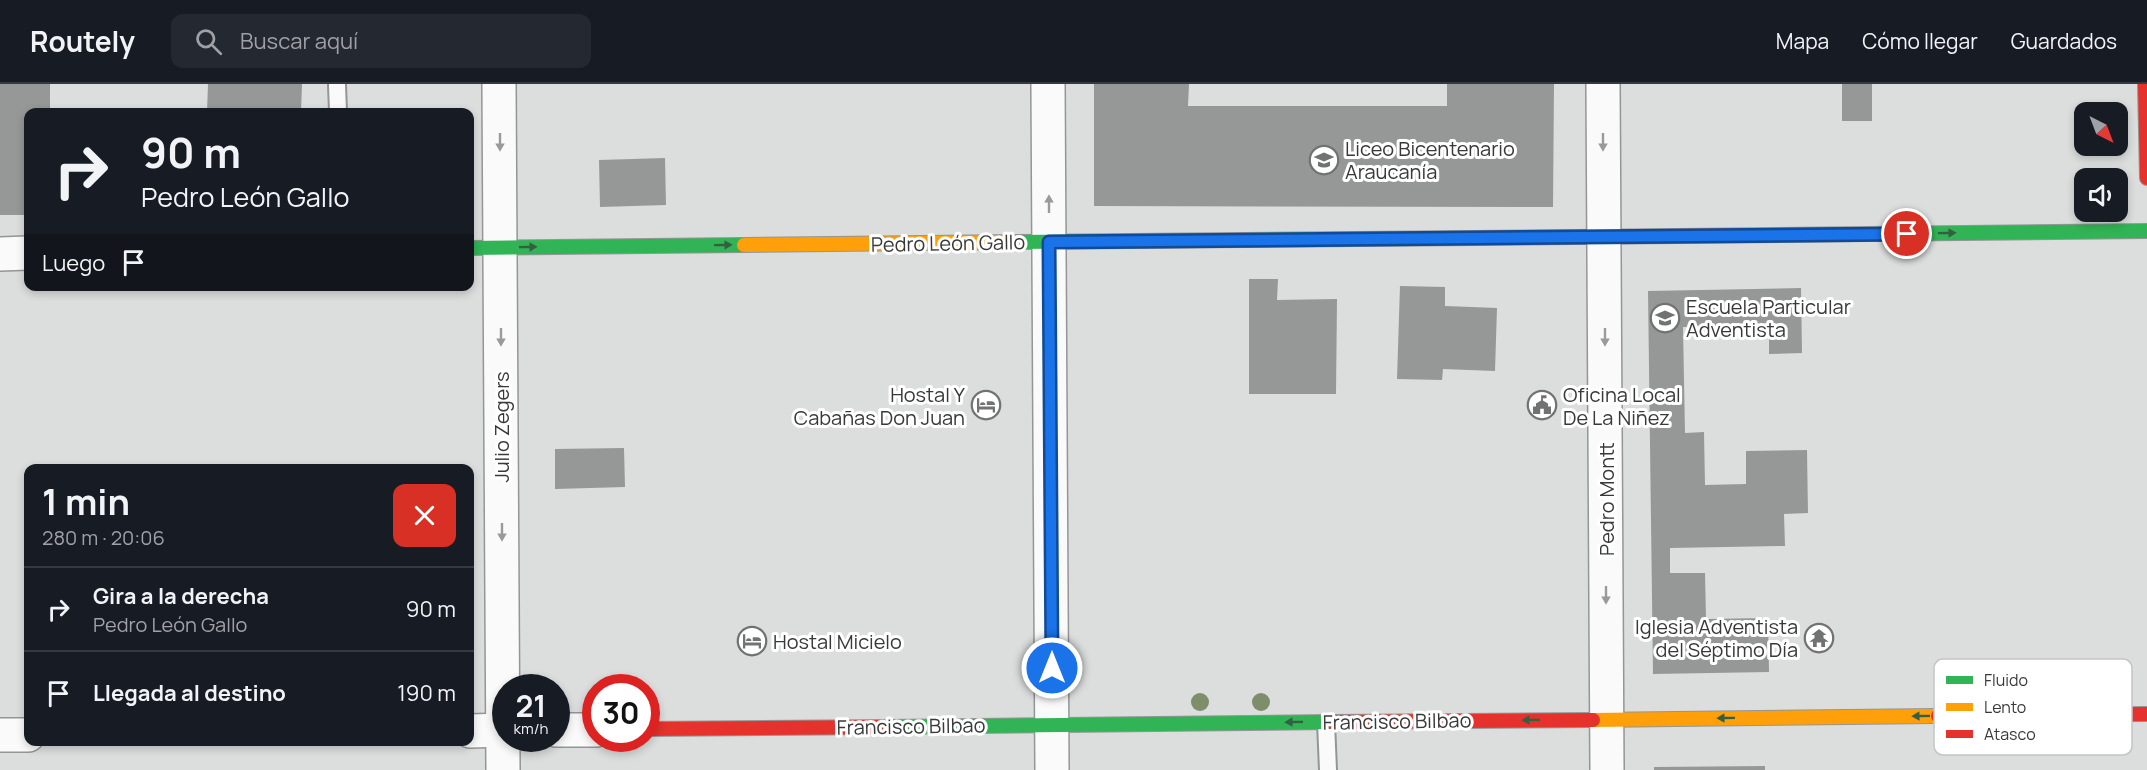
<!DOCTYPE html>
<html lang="es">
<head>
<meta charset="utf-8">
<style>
	body { margin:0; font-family:Manrope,sans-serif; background:#242831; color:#f1f3f6; height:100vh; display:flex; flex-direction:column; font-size:22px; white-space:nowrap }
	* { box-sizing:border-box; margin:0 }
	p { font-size:20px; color:#9ea1a6 }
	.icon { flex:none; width:33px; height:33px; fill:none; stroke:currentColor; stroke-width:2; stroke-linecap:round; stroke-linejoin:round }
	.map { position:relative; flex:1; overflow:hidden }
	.side { position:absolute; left:24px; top:380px; width:450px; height:282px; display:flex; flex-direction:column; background:#171b24; border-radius:12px; box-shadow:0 3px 9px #0003 }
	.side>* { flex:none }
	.banner { position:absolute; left:24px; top:24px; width:450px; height:183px; border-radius:12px; box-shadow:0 3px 9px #0003; background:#171b24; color:#f1f3f6; overflow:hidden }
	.needle { width:39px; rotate:138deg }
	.controls { position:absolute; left:2074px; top:18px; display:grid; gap:12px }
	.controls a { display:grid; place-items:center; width:54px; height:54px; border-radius:12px; background:#171b24; box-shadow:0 3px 9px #0003; font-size:30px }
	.speed { position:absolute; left:492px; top:590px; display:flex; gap:12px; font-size:30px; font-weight:700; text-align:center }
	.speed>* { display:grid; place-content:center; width:78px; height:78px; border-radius:50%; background:#171b24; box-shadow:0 3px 9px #0003; line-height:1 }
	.speed small { font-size:15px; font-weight:400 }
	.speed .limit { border:9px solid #d22; background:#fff; color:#111 }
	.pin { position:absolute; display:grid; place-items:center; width:51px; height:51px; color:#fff; margin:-26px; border:3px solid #fff; border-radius:50%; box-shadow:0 2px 6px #0007 }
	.me { position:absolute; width:66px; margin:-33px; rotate:0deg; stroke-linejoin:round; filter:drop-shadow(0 0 4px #0008) }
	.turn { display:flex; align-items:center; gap:21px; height:126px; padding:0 18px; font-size:27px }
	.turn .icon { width:78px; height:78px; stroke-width:2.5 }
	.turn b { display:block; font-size:42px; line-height:51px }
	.then { display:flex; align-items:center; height:57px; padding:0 18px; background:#0003; gap:12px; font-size:22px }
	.round { display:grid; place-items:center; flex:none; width:63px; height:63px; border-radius:12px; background:#242831 }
	.head { display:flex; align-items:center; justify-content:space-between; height:102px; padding:0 18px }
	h1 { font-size:36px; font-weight:700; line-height:45px }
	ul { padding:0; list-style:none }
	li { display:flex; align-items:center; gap:18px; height:84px; padding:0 18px; border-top:2px solid #363941 }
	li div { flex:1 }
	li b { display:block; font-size:22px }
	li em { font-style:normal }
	header { display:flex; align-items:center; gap:36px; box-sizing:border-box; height:84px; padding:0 30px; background:#171b24; border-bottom:2px solid #363941 }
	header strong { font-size:28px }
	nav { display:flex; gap:33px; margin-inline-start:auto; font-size:21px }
	.search { width:420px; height:54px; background:#242831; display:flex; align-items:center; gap:15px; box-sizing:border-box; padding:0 21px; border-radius:12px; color:#9ea1a6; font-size:22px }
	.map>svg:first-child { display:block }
</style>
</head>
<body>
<header>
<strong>Routely</strong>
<div class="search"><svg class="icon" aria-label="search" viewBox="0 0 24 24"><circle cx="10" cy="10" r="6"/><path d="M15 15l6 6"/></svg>Buscar aquí</div>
<nav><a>Mapa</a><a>Cómo llegar</a><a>Guardados</a></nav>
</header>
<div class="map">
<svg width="2147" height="686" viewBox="0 0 2147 686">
	<rect width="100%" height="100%" fill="#dcdede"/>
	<g fill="#969898">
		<polygon points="0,0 50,0 50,28 28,28 28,131 0,131"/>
		<polygon points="208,0 302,0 301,28 207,28"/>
		<polygon points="1094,0 1189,0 1188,22 1447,22 1447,0 1554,0 1553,123 1094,122"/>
		<rect x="1842" y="0" width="30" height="37"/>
		<polygon points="665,74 666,121 600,123 599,76"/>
		<polygon points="1249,195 1278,195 1277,216 1337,215 1336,310 1249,310"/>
		<polygon points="1400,202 1445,203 1445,222 1497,224 1495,287 1443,285 1442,296 1397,295"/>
		<polygon points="1801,204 1802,269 1769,270 1769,242 1683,243 1685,349 1704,348 1705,401 1746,400 1746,367 1807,366 1808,429 1784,430 1785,462 1670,464 1670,489 1705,489 1706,535 1768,534 1769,588 1653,590 1648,207"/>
		<polygon points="624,364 625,403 555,405 555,365"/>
		<polygon points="1765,682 1765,686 1654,686 1654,683"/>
	</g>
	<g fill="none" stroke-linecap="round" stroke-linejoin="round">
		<g stroke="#949696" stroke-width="20">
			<g id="lane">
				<polyline points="337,1 338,28"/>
				<polyline points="1326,638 1328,686"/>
			</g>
		</g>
		<g stroke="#949696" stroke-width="36">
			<g id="street">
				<polyline points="499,0 503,686"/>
				<polyline points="1048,0 1052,686"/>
				<polyline points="1603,0 1607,686"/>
				<polyline points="0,170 28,169"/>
				<polyline points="556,646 596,646"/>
				<polyline points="470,647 506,646"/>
				<polyline points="0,651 28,651"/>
			</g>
		</g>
		<g stroke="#949696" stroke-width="16">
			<g id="fast">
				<polyline points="1868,150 2147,147"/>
				<polyline points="1017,158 1475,154"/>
				<polyline points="470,164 744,161"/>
				<polyline points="888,643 1332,638"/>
			</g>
		</g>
		<g stroke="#949696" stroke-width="16">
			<g id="slow">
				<polyline points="744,161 1017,158"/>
				<polyline points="1593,636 1938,632"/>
			</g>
		</g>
		<g stroke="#949696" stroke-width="16">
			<g id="jam">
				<polyline points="2145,0 2147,94"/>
				<polyline points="1475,154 1868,150"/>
				<polyline points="1938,632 2147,630"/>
				<polyline points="1332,638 1593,636"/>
				<polyline points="646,645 888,643"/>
			</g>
		</g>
		<use href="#lane" stroke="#fafafa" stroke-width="16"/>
		<use href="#street" stroke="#fafafa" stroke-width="33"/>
		<use href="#fast" stroke="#30b455" stroke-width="14"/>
		<use href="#slow" stroke="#ff9f0a" stroke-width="14"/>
		<use href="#jam" stroke="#e5322d" stroke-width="14"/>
	</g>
	<g fill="#7e8d6a">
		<circle cx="1200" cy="618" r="9"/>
		<circle cx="1261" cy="618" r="9"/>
	</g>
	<defs><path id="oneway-solid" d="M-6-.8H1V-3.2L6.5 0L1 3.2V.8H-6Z" transform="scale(1.5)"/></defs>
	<g fill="#999a9a">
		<use href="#oneway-solid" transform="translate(500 58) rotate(90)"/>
		<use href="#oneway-solid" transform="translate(1603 58) rotate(90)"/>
		<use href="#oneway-solid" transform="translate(1049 120) rotate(-90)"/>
		<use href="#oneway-solid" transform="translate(501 253) rotate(90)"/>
		<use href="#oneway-solid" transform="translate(1605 253) rotate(90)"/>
		<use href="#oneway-solid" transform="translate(502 448) rotate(90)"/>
		<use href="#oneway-solid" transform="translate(1606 511) rotate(90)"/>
	</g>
	<g fill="#365f42">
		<use href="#oneway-solid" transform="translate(1947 149) rotate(-1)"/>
		<use href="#oneway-solid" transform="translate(723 161) rotate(-1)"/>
		<use href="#oneway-solid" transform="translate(528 163) rotate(-1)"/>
		<use href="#oneway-solid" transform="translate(1921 632) rotate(179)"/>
		<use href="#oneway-solid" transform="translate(1726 634) rotate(179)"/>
		<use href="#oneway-solid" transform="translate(1531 636) rotate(179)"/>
		<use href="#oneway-solid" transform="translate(1294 638) rotate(179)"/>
	</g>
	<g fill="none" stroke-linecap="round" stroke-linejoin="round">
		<g stroke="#114b97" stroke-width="15">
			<polyline id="route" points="1052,584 1049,158 1907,150"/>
		</g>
		<use href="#route" stroke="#1a73e8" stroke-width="10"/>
	</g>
	<defs>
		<g id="school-ring" transform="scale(1.5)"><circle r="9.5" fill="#fff" stroke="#717373" stroke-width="1.5"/><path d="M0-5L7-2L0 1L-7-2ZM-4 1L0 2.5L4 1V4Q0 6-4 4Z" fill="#717373"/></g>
		<g id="hotel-ring" transform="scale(1.5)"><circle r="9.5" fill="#fff" stroke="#717373" stroke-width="1.5"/><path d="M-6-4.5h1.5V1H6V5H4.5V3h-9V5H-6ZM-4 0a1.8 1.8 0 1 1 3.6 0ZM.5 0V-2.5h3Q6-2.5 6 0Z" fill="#717373"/></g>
		<g id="civic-ring" transform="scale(1.5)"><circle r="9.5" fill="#fff" stroke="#717373" stroke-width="1.5"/><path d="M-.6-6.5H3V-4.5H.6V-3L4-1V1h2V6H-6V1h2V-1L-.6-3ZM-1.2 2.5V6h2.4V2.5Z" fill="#717373"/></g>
		<g id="temple-ring" transform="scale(1.5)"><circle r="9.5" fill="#fff" stroke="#717373" stroke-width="1.5"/><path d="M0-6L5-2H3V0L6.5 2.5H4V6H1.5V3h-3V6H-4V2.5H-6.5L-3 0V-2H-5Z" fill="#717373"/></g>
	</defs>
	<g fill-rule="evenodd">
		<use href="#school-ring" x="1324" y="76"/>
		<use href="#school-ring" x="1665" y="234"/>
		<use href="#hotel-ring" x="986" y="321"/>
		<use href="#civic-ring" x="1542" y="321"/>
		<use href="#temple-ring" x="1819" y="554"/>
		<use href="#hotel-ring" x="752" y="557"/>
	</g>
	<g text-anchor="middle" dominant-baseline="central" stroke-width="6" stroke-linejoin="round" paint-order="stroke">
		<g font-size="20" fill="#383a3a" stroke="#fff" text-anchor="start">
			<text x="1345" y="64">Liceo Bicentenario<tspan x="1345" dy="23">Araucanía</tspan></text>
			<text x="1686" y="222">Escuela Particular<tspan x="1686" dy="23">Adventista</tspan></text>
			<text x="965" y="310" text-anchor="end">Hostal Y<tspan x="965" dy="23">Cabañas Don Juan</tspan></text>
			<text x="1563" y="310">Oficina Local<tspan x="1563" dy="23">De La Niñez</tspan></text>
			<text x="1798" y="542" text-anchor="end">Iglesia Adventista<tspan x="1798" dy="23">del Séptimo Día</tspan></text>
			<text x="773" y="557">Hostal Micielo</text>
		</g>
		<g font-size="20" fill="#383a3a" stroke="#fff">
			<text transform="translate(948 159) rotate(-1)">Pedro León Gallo</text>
			<text transform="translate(501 343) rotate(-90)">Julio Zegers</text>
			<text transform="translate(1606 415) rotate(-90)">Pedro Montt</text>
			<text transform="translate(1397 637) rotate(-1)">Francisco Bilbao</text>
			<text transform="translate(911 642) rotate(-1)">Francisco Bilbao</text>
		</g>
	</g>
	<rect x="1934" y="575" width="198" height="96" rx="9" fill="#fff" stroke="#c3c4c4" stroke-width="1.5"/>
	<rect x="1946" y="592" width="27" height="8" fill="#30b455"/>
	<rect x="1946" y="619" width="27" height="8" fill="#ff9f0a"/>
	<rect x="1946" y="646" width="27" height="8" fill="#e5322d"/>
	<g font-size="16" fill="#383a3a">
		<text x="1984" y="602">Fluido</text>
		<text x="1984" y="629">Lento</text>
		<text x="1984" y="656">Atasco</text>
	</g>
</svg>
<div class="controls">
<a><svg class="needle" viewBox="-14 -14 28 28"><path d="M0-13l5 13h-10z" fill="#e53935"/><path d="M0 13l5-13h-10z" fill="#9ea1a6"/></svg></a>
<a><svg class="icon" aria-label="sound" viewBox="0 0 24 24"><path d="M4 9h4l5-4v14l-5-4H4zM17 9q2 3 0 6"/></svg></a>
</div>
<div class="speed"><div>21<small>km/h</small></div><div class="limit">30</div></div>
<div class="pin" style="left:1907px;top:150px;background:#d93025"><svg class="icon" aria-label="arrive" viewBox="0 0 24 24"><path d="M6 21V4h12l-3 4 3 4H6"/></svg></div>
<svg class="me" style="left:1052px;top:584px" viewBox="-20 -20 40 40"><circle r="17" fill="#1a73e8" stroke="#fff" stroke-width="3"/><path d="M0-11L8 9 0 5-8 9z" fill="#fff"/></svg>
<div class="banner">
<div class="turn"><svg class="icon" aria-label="right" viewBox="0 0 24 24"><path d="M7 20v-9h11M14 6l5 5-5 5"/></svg><div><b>90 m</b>Pedro León Gallo</div></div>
<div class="then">Luego<svg class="icon" aria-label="arrive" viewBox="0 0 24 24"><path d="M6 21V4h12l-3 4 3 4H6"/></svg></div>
</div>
<section class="side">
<div class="head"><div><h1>1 min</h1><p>280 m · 20:06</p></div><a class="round" style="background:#d93025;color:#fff"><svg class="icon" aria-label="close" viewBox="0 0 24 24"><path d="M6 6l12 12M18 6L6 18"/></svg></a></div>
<ul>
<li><svg class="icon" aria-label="right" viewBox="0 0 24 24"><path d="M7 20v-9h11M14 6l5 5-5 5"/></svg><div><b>Gira a la derecha</b><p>Pedro León Gallo</p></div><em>90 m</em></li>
<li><svg class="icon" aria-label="arrive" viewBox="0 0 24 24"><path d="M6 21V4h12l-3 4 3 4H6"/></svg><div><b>Llegada al destino</b></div><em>190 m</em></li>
</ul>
</section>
</div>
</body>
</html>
